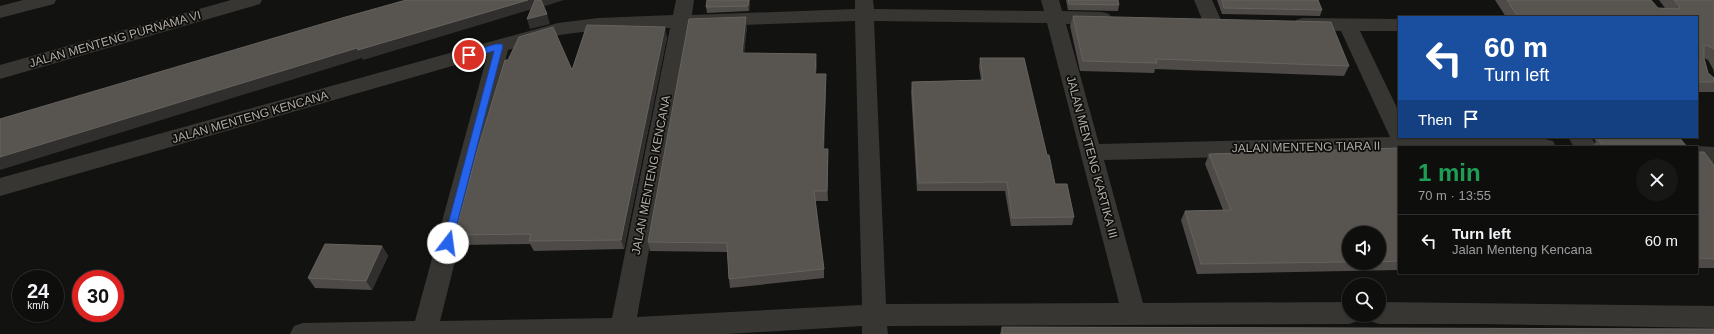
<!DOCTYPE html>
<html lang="en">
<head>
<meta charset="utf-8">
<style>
	body { margin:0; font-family:Arial,sans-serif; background:#171716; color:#f1f3f6; height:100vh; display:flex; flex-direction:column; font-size:15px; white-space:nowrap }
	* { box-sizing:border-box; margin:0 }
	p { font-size:13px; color:#9b9c9d }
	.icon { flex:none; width:22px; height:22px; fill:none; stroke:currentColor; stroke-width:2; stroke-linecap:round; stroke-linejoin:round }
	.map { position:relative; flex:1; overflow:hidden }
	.side { position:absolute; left:1398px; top:146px; width:300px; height:128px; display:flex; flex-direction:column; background:#0e0e0d; border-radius:0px; box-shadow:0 1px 3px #0004,0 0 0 1px #2e2e2e }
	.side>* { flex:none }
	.banner { position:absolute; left:1398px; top:16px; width:300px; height:122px; border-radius:0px; box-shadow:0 1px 3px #0004,0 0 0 1px #2e2e2e; background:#1a4fa0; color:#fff; overflow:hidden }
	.fabs { position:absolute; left:1342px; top:226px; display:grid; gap:8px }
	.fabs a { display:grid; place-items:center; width:44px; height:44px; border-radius:50%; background:#0e0e0d; box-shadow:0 1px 3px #0004,0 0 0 1px #2e2e2e; font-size:20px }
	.speed { position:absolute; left:12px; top:270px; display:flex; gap:8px; font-size:20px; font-weight:700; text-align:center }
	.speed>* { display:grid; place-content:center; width:52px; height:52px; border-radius:50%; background:#0e0e0d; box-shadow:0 1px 3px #0004,0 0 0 1px #2e2e2e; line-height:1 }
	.speed small { font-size:10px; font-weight:400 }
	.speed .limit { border:6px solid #d22; background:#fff; color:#111 }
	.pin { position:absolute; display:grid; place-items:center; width:34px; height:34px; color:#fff; margin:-17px; border:2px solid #fff; border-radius:50%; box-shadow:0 1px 4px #0007 }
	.me { position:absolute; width:44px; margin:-22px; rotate:15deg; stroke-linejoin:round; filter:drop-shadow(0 0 3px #0008) }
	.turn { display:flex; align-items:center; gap:14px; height:84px; padding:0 20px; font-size:18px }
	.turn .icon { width:52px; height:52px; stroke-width:2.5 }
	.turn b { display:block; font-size:28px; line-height:34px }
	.then { display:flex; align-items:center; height:38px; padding:0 20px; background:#0003; gap:8px; font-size:15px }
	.round { display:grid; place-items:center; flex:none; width:42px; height:42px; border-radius:21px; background:#171716 }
	.summary { display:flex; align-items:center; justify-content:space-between; height:68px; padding:0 20px }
	h1 { font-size:24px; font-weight:700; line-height:30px; color:#1e9e55 }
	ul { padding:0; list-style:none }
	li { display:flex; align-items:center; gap:12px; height:52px; padding:0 20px; border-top:1px solid #2e2e2e }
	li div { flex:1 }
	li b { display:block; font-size:15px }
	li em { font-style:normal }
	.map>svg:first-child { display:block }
</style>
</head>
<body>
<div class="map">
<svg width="1714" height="334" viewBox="0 0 1714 334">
	<rect width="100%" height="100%" fill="#121211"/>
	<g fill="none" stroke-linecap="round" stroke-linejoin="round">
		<g fill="#373632" fill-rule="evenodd">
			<polygon points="23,0 56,0 54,4 0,18 0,6"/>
			<polygon points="231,0 262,0 260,4 0,79 0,65"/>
			<path d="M676,0H694L692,15L855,9V0H873L874,9L1044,11L1041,0H1059L1062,11L1102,12L1109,14L1112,18L1109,22L1102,24H1066L1099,144L1390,137L1341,31L1303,30L1296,28L1293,24L1296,20L1303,18L1399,19V31H1360L1399,112V137L1545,139L1553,141L1556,147H1399V153L1104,160L1143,303L1349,302V315H1360L1358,321L1349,324L887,326L888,334H862V326L727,334H290L294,326L303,323L415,321L487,56L0,196V178L558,23L598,18L673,15ZM855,21L862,305L637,317L689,27ZM874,21L1047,23L1119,303L886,304ZM670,28L612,318L440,321L508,50L559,35L598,30Z"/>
			<polygon points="1194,0 1212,0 1221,20 1218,24 1211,26 1204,24"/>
			<polygon points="1568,137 1591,137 1597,147 1574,147"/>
			<polygon points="1697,146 1714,147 1714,163 1697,162 1697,147 1693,147"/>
			<polygon points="1379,302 1714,306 1714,328 1481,324 1379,324 1370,321 1368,315 1379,315"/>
		</g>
	</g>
	<g fill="#4d4a47" fill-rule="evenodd">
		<polygon points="707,0 750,0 749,11 707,13 706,7"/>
		<polygon points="1066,0 1118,0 1119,5 1118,11 1068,10"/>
		<polygon points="1217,0 1318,0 1322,10 1320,16 1222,14"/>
		<polygon points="1495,0 1651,0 1658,8 1665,8 1659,0 1714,0 1714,73 1713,69 1708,60 1704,58 1708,73 1714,78 1714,92 1697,92 1697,17 1506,17"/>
		<polygon points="1073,16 1349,66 1344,76 1155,69 1154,73 1080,71 1070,26"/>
		<polygon points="747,26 744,53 817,64 816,74 826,84 824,149 828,159 828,201 815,201 824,269 824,278 730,288 729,279 727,252 650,251 648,242"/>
		<polygon points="667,37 624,249 534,251 530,244 461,245 455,235 572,70"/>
		<polygon points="980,58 1047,155 1055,184 1074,217 1072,225 1011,226 1005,191 917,191 911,91 912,82 981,80 979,67"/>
		<polygon points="1593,137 1679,137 1687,147 1591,147 1596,142"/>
		<path d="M1399,148V270L1197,274L1181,220L1185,211L1223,210L1205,164L1209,154ZM1349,233H1379V263H1349Z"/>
		<polygon points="1697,152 1714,165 1714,268 1697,268"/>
		<polygon points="382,246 388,256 372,290 315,288 308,278"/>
		<polygon points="1002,327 1420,329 1714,334 1000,334"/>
	</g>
	<g fill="#312f2d">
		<polygon points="528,0 537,0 539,7 363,60 362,58 0,170 0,157 357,48"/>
		<polygon points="540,0 564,0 542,7"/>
		<polygon points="749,0 750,0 749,11 748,6"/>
		<polygon points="547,14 550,24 530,29 527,19"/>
		<polygon points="746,17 747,26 743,63 742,53"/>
		<polygon points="665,27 667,37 624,249 621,240"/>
		<polygon points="816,54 817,64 815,83 815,74"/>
		<polygon points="826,74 826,84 824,159 823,149"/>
		<polygon points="828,149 828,201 827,191"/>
		<polygon points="382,246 388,256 372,290 366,281"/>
	</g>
	<g fill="#585551" stroke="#66625e">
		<polygon points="406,0 528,0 358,50 357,48 0,157 0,119 342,18"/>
		<polygon points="535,0 541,0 547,14 527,19"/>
		<polygon points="707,0 749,0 748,6 706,7"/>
		<polygon points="1068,0 1118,0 1119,5 1069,4"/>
		<polygon points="1222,0 1318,0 1322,10 1224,8"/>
		<polygon points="1507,0 1651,0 1658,8 1678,9 1680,7 1674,0 1714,0 1714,49 1706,45 1704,46 1704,58 1708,73 1714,78 1714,82 1697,82 1697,17 1518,17"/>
		<polygon points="1073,16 1331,22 1349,66 1156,59 1157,63 1083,61"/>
		<polygon points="746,17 742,53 816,54 815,74 826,74 823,149 828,149 827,191 814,191 824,269 729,279 727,243 648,242 689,19"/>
		<polygon points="587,25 665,27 621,240 529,241 531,234 455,235 478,148 505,60 508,60 519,37 553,27 572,70"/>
		<polygon points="980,58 1024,58 1047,155 1049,155 1055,184 1067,184 1074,217 1012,218 1007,182 918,183 912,82 983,80"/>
		<polygon points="1607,137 1679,137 1687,147 1604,147 1598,139 1607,138"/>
		<polygon points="1450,146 1501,147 1415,147"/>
		<polygon points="1399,148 1399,261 1379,262 1379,233 1349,233 1349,262 1201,264 1185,211 1231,210 1209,154"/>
		<polygon points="1697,152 1704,152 1714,165 1714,259 1697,258"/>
		<polygon points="325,244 382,246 366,281 308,278"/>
		<polygon points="1002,327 1714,329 1714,334 1002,334"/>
	</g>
	<polygon fill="#2563eb" stroke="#184099" points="496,44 502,44 503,46 452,243 451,245 444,245 443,243 494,51 469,58 465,55 466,53"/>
	<g text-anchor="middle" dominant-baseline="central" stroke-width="3.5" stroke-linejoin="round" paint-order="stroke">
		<g font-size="12" fill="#b2aca4" stroke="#0d0d0c">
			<text transform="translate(115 39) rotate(-16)">JALAN MENTENG PURNAMA VI</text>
			<text transform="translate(250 117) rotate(-16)">JALAN MENTENG KENCANA</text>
			<text transform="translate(1306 147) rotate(-1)">JALAN MENTENG TIARA II</text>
			<text transform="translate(1092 157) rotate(75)">JALAN MENTENG KARTIKA III</text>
			<text transform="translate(651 175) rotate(-79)">JALAN MENTENG KENCANA</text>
		</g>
	</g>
</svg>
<div class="fabs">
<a><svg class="icon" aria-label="sound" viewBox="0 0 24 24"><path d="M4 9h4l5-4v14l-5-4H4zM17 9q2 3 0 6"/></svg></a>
<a><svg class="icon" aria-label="search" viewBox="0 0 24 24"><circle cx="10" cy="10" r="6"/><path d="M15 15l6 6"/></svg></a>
</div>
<div class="speed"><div>24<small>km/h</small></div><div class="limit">30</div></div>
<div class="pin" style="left:469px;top:55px;background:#d93025"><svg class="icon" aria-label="arrive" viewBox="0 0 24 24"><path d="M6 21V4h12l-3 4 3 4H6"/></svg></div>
<svg class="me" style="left:448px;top:243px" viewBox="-20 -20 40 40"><circle r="19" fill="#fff"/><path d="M0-13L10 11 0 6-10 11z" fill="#2563eb"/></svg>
<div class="banner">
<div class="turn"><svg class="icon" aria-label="left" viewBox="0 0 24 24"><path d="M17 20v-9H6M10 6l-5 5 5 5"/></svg><div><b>60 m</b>Turn left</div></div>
<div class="then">Then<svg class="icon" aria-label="arrive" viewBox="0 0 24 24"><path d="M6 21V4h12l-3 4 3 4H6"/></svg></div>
</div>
<section class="side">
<div class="summary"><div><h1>1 min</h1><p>70 m · 13:55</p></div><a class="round"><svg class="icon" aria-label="close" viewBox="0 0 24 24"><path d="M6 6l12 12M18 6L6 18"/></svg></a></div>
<ul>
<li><svg class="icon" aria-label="left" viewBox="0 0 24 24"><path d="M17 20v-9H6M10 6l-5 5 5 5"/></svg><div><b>Turn left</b><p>Jalan Menteng Kencana</p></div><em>60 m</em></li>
</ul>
</section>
</div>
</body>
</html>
